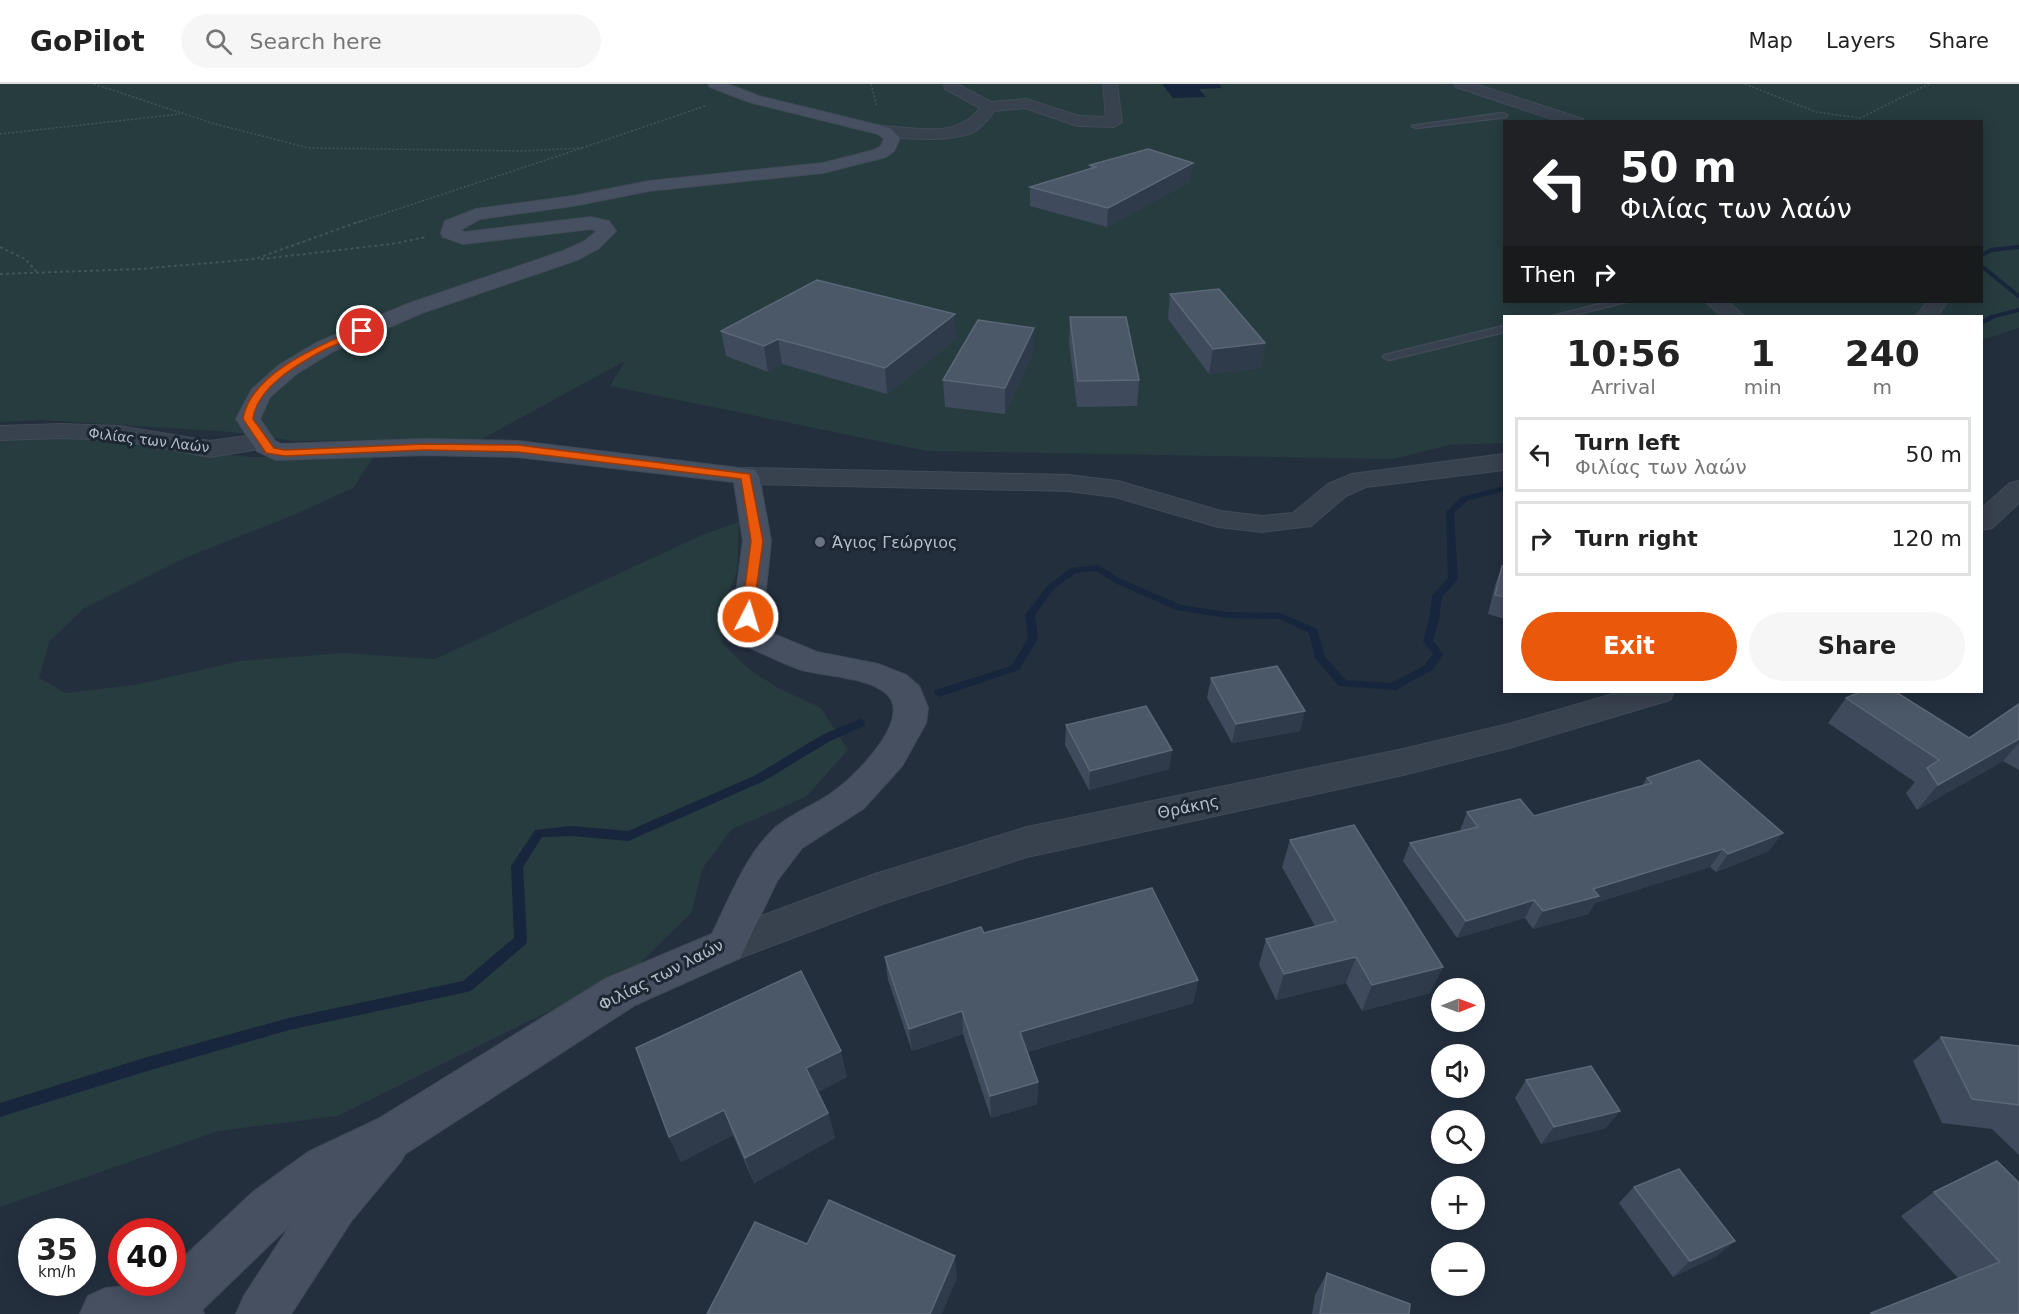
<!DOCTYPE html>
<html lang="en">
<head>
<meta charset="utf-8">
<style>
	body { margin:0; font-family:"DejaVu Sans",sans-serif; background:#f6f6f6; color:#222; height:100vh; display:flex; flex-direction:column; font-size:22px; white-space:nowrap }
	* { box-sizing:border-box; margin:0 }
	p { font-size:20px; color:#767676 }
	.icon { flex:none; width:33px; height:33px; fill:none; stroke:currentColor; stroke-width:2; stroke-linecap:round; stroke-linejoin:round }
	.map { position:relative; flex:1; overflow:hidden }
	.details { position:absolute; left:1503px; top:231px; width:480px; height:378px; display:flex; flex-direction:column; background:#fff; border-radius:0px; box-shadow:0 3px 15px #0003 }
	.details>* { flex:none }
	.banner { position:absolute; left:1503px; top:36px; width:480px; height:183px; border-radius:0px; box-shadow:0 3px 15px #0003; background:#202124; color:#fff; overflow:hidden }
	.needle { width:39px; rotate:89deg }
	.buttons { position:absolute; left:1431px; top:894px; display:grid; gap:12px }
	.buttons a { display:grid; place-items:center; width:54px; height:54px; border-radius:50%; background:#fff; box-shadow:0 3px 15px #0003; font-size:30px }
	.speed { position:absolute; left:18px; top:1134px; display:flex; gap:12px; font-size:30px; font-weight:700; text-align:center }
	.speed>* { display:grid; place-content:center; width:78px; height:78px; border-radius:50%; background:#fff; box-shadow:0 3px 15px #0003; line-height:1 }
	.speed small { font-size:15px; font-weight:400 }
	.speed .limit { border:9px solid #d22; background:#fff; color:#111 }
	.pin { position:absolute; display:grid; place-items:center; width:51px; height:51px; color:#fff; margin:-26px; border:3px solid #fff; border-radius:50%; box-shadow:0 2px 6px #0007 }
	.me { position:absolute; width:66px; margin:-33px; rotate:5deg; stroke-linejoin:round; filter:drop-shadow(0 0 4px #0008) }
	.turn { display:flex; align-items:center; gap:21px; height:126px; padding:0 18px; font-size:27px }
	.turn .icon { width:78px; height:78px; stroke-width:2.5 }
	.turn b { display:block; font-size:42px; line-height:51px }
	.then { display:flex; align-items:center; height:57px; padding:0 18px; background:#0003; gap:12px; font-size:22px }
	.eta { display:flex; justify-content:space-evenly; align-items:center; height:102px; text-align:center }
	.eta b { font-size:36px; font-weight:700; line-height:42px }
	.primary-button { display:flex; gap:12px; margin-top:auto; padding:12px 18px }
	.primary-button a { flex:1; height:69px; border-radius:36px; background:#ea580c; color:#fff; font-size:24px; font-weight:700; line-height:69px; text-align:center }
	.primary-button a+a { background:#f6f6f6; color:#222 }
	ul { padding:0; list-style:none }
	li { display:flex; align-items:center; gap:18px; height:75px; margin:0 12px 9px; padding:0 6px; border:3px solid #e0e0e0; border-radius:0px }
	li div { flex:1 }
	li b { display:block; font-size:22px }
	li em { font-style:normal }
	header { display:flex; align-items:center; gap:36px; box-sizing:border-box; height:84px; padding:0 30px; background:#fff; border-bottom:2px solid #e0e0e0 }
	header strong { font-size:28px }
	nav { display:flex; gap:33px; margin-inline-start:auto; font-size:21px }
	.search { width:420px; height:54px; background:#f6f6f6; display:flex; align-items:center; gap:15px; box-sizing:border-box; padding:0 21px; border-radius:33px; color:#767676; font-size:22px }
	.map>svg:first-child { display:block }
</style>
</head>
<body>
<header>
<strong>GoPilot</strong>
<div class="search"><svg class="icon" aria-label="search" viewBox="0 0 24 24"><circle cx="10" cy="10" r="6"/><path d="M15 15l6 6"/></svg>Search here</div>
<nav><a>Map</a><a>Layers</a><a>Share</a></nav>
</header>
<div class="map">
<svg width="2019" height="1230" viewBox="0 0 2019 1230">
	<rect width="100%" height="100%" fill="#242f3e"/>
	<g fill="#263c3f" fill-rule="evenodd">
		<path d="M0,0H2019V244L1982,256V232H1504V359L1449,361L1393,375L927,367L610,302L625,277L482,355L294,357L231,348L41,336L0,338ZM1504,38H1982V218H1504Z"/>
		<polygon points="0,352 116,353 174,365 251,373 376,370 353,404 296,430 185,474 83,525 49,558 39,594 65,609 135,601 240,577 344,569 435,575 702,451 739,438 737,486 726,520 722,559 749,585 778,604 821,624 848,666 806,713 732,745 702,785 692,828 627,892 533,935 337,1032 218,1047 0,1123"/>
	</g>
	<polygon fill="#17263c" points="1162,0 1219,0 1222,4 1199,5 1206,13 1173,14"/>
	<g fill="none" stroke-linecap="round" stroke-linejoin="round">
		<g fill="#17263c" fill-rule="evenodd">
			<polygon points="2019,161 2019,165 1992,168 1982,173 1982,169 1990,164"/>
			<polygon points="1982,180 2019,210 2019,215 1982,185"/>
			<polygon points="2019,224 2019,228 1995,234 1982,241 1982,236 1991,231"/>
			<polygon points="1504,402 1504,407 1467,417 1454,429 1458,495 1442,513 1439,536 1433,557 1443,570 1432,586 1396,606 1339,602 1315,574 1309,549 1279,535 1226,534 1176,526 1115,499 1096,487 1076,489 1054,505 1035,531 1038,555 1019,586 939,613 934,609 935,606 1011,582 1028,555 1025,531 1048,501 1071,484 1098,481 1121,495 1181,521 1226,528 1280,529 1317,545 1325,573 1346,596 1391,599 1424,582 1433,570 1423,557 1429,536 1432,512 1448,494 1446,428 1461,413"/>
			<polygon points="860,635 864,636 865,639 864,642 830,657 764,697 633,755 629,757 571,752 542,753 523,783 527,856 526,860 472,906 467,908 289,946 144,988 0,1033 0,1019 144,974 289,934 463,897 514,854 511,782 535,746 571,742 628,747 756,691 822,651"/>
		</g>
		<g stroke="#414a57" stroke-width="3">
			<g id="lane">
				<polygon points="1503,29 1507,31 1506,33 1416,44 1412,42"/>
				<polygon points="1608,218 1625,218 1570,232 1553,232"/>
				<polygon points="1504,242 1504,248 1389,276 1383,273 1385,271"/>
			</g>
		</g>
		<g stroke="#414a57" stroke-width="2">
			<g id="street">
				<path d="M944,0H957L991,18L1026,15L1079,32L1106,33L1103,0H1117L1122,38L1114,43L1077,42L1025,24L994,27C988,35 983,43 974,48C951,58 903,56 878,50L876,47L884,42C918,44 957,55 980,24L945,5Z"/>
				<polygon points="1454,0 1475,0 1583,35 1585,38 1561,38 1456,3"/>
				<polygon points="1706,218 1728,218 1744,232 1721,232"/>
				<polygon points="1927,218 1948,218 1937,232 1916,232"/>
				<polygon points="61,340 119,342 210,357 262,350 271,353 275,358 271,363 210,373 119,356 61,354 0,356 0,342"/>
				<polygon points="1504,370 1504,386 1366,403 1346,412 1311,442 1262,448 1218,443 1115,413 1068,407 746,400 737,398 733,392 737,386 746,384 1068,391 1118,397 1221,427 1262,432 1293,429 1328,400 1352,390"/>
				<polygon points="2019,397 2019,419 1992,444 1982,446 1982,424 2010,399"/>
				<polygon points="1620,608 1674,608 1670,616 1509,664 1403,691 1027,773 885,819 726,879 712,874 706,862 712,850 875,790 1027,743 1403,665 1509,640"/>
			</g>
		</g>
		<g stroke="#414a57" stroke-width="2">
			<path id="secondary" d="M708,0H728L759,12L890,44L900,54L894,67L886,73L823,89L649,107L573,122L480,135L460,146L465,148L591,133L609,137L616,147L598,165L577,176L422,229L332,268L295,291L270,313L260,335L275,357L281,360L425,355L518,357L755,386L759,392L771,457L763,533L771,549L817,568L878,580L906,591L919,602L928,624L926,639L902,682L863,725L802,764L777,797L740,874L635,921L405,1070L401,1077L352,1136L291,1230H236L244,1212L291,1140L202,1226L204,1230H80L88,1212L106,1204L172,1198V1184L253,1108L308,1068L378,1035L605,895L712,850C730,814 745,772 775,744C793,728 819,720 837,705C857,690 914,634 886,609C866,592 824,593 799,585C782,579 765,570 748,563L733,533L743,457L734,398L518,373L425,371L276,376L257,367L236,335L252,305L279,281L316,259L407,220L563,167L585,157L597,147L591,145L463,160L443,153L441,149L445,137L476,125L573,112L649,97L823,79L874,66L881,62L884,55L878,50L749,18L710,3Z"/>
		</g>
		<g stroke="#3f5557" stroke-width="1.5" stroke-dasharray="2 2" stroke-linecap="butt">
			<polyline points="94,0 212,39 308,64 523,67 582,64 356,139"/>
			<polyline points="871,0 877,23"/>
			<polyline points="1745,0 1816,28 1860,34 1929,0"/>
			<polyline points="0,50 180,30"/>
			<polyline points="582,64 705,22"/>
		</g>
		<g stroke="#3f5557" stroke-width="2" stroke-dasharray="3 3" stroke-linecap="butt">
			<polyline points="0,163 25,175 38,189"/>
			<polyline points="261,175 392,160 426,153"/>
			<polyline points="0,190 140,185 255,175 361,137"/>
		</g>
		<use href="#lane" fill="#38414e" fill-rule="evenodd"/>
		<use href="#street" fill="#38414e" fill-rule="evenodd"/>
		<use href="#secondary" fill="#465061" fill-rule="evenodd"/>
	</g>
	<g fill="#3f4b5c">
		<polygon points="1090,81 1191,97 1107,143 1030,122 1030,103 1090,85"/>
		<polygon points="1170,210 1265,259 1261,284 1209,290 1168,235"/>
		<polygon points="1070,233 1139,296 1137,322 1077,323 1069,258"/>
		<polygon points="721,247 956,255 887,310 782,280 768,288 726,272"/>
		<polygon points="1033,269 1005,330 945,323 943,296"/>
		<polygon points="1502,482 1504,482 1504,535 1488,530 1495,501"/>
		<polygon points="1211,594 1300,647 1232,659 1207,614"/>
		<polygon points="1846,614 1969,654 2019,620 2019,686 2003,677 1917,726 1906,709 1915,698 1828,639"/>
		<polygon points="1066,641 1172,666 1169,685 1089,706 1065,661"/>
		<polygon points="1647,694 1769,767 1716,788 1710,783 1595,819 1588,830 1533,845 1525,834 1457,854 1403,777 1410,759 1460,747 1467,728 1534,732 1642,702"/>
		<polygon points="1290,756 1430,909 1362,927 1346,899 1276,916 1259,881 1266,855 1315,842 1282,783"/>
		<polygon points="984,849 1198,896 1193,919 1027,968 1038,998 1037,1020 991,1034 963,950 912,967 888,896 885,873"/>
		<polygon points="1941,953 2019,962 2019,1071 1992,1045 1942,1039 1913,977"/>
		<polygon points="847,993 818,1008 828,1029 835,1054 754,1099 733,1051 681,1078 669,1053"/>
		<polygon points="1526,996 1606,1044 1541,1060 1515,1014"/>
		<polygon points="2019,1099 2019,1230 1869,1230 1958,1194 1901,1132 1934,1108"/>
		<polygon points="1634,1103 1717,1172 1673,1193 1619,1119"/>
		<polygon points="1327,1189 1409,1230 1312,1230 1315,1211"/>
	</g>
	<g fill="#2f3b4b">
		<polygon points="1193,79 1191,97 1107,143 1108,124"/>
		<polygon points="955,230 956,255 887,310 885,284"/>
		<polygon points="1034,244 1033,269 1005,330 1005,304"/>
		<polygon points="778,255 782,280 768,288 764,262"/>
		<polygon points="1265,259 1261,284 1209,290 1213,265"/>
		<polygon points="1305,627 1300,647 1232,659 1236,640"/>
		<polygon points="2019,655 2019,659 2003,677 1917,726 1938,701"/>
		<polygon points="1172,666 1169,685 1089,706 1090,687"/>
		<polygon points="1783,749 1769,767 1716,788 1728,770"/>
		<polygon points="1723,765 1710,783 1595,819 1588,830 1533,845 1543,827 1593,805"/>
		<polygon points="1534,816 1525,834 1457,854 1466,837"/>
		<polygon points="1356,873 1346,899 1276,916 1284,890"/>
		<polygon points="1443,883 1430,909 1362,927 1372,901"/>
		<polygon points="1198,896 1193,919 1019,970 1020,948"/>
		<polygon points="962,927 963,950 912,967 909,945"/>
		<polygon points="841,967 847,993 812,1011 806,984"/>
		<polygon points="1038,998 1037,1020 991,1034 990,1012"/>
		<polygon points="724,1026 733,1051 681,1078 669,1053"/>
		<polygon points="1620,1027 1606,1044 1541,1060 1554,1043"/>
		<polygon points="828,1029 835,1054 754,1099 745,1074"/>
		<polygon points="1735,1157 1717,1172 1673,1193 1690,1177"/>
		<polygon points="955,1172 957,1194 942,1230 930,1230"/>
	</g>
	<g fill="#4b5868" stroke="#5c6777" stroke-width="1.5">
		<polygon points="1148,65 1193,79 1108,124 1030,103 1096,83 1090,81"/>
		<polygon points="817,196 955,230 885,284 778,255 764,262 721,247"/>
		<polygon points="1219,205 1265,259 1213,265 1170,210"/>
		<polygon points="1070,233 1126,233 1139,296 1078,297"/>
		<polygon points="978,236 1034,244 1005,304 943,296"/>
		<polygon points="1502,482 1504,482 1504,513 1495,511"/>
		<polygon points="1277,582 1305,627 1236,640 1211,594"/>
		<polygon points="1860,608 1896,608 1969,654 2019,620 2019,655 1938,701 1927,684 1939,676 1846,614"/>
		<polygon points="1146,622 1172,666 1090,687 1066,641"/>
		<polygon points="1699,676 1783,749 1728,770 1723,765 1593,805 1599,812 1543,827 1534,816 1466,837 1410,759 1478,743 1467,728 1520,715 1534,732 1652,699 1647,694"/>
		<polygon points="1354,741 1443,883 1372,901 1356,873 1284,890 1266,855 1336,837 1290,756"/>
		<polygon points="1152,804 1198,896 1020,948 1038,998 990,1012 962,927 909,945 885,873 981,843 984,849"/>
		<polygon points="801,887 841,967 806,984 828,1029 745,1074 724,1026 669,1053 636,964"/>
		<polygon points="1941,953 2019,962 2019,1021 1972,1015"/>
		<polygon points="1591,982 1620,1027 1554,1043 1526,996"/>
		<polygon points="1997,1077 2019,1099 2019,1230 1872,1230 1871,1229 2000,1178 1934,1108"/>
		<polygon points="1679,1085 1735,1157 1690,1177 1634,1103"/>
		<polygon points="829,1116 955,1172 930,1230 707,1230 755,1138 807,1160"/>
		<polygon points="1327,1189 1410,1220 1409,1230 1320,1230"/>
	</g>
	<path fill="#ea580c" stroke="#983908" stroke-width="1.5" d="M358,245L366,247C355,256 337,259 324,266C298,280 257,303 253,335L274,364L285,366L425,360L518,361L750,390L763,457L752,536L748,537L741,533L751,457L741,395L518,368L425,366L285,372L266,369L243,335C250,289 321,261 358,245Z"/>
	<circle fill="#6b7280" stroke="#1d2633" stroke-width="2" cx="820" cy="458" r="6"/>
	<g text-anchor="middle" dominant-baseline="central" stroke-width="6" stroke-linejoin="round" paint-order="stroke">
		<g font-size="14" fill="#b4bcc9" stroke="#1d2633">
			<text transform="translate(149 356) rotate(7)">Φιλίας των Λαών</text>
		</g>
		<g font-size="16" fill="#b4bcc9" stroke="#1d2633" text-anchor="start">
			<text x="832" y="458">Άγιος Γεώργιος</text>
		</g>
		<g font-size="16" fill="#b4bcc9" stroke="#1d2633">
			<text transform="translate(1188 723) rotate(-12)">Θράκης</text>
			<text transform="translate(661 891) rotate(-27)">Φιλίας των λαών</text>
		</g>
	</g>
</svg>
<div class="buttons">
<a><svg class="needle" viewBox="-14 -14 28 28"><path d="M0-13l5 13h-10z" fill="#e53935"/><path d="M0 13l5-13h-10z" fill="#767676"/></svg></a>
<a><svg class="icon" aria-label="sound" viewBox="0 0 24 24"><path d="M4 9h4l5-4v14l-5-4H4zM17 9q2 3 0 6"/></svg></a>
<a><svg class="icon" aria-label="search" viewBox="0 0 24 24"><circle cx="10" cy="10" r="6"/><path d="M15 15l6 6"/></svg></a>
<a>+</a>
<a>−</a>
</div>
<div class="speed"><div>35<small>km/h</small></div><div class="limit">40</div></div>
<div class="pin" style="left:362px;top:247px;background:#d93025"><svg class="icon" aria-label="arrive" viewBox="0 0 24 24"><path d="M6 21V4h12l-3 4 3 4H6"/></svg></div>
<svg class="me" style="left:748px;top:533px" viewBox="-20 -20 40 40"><circle r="17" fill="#ea580c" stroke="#fff" stroke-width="3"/><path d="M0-11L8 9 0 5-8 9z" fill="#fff"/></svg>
<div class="banner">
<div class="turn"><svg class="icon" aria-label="left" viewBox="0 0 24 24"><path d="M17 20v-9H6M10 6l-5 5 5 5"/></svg><div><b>50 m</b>Φιλίας των λαών</div></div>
<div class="then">Then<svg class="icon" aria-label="right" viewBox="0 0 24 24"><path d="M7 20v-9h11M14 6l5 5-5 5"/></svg></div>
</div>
<section class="details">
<div class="eta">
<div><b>10:56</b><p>Arrival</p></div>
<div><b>1</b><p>min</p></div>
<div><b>240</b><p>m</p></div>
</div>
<ul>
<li><svg class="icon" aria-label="left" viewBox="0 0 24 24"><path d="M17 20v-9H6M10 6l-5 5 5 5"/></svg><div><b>Turn left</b><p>Φιλίας των λαών</p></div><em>50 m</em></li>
<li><svg class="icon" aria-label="right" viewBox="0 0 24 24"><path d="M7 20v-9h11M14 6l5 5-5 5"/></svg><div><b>Turn right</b></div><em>120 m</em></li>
</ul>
<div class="primary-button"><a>Exit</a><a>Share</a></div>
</section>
</div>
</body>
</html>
